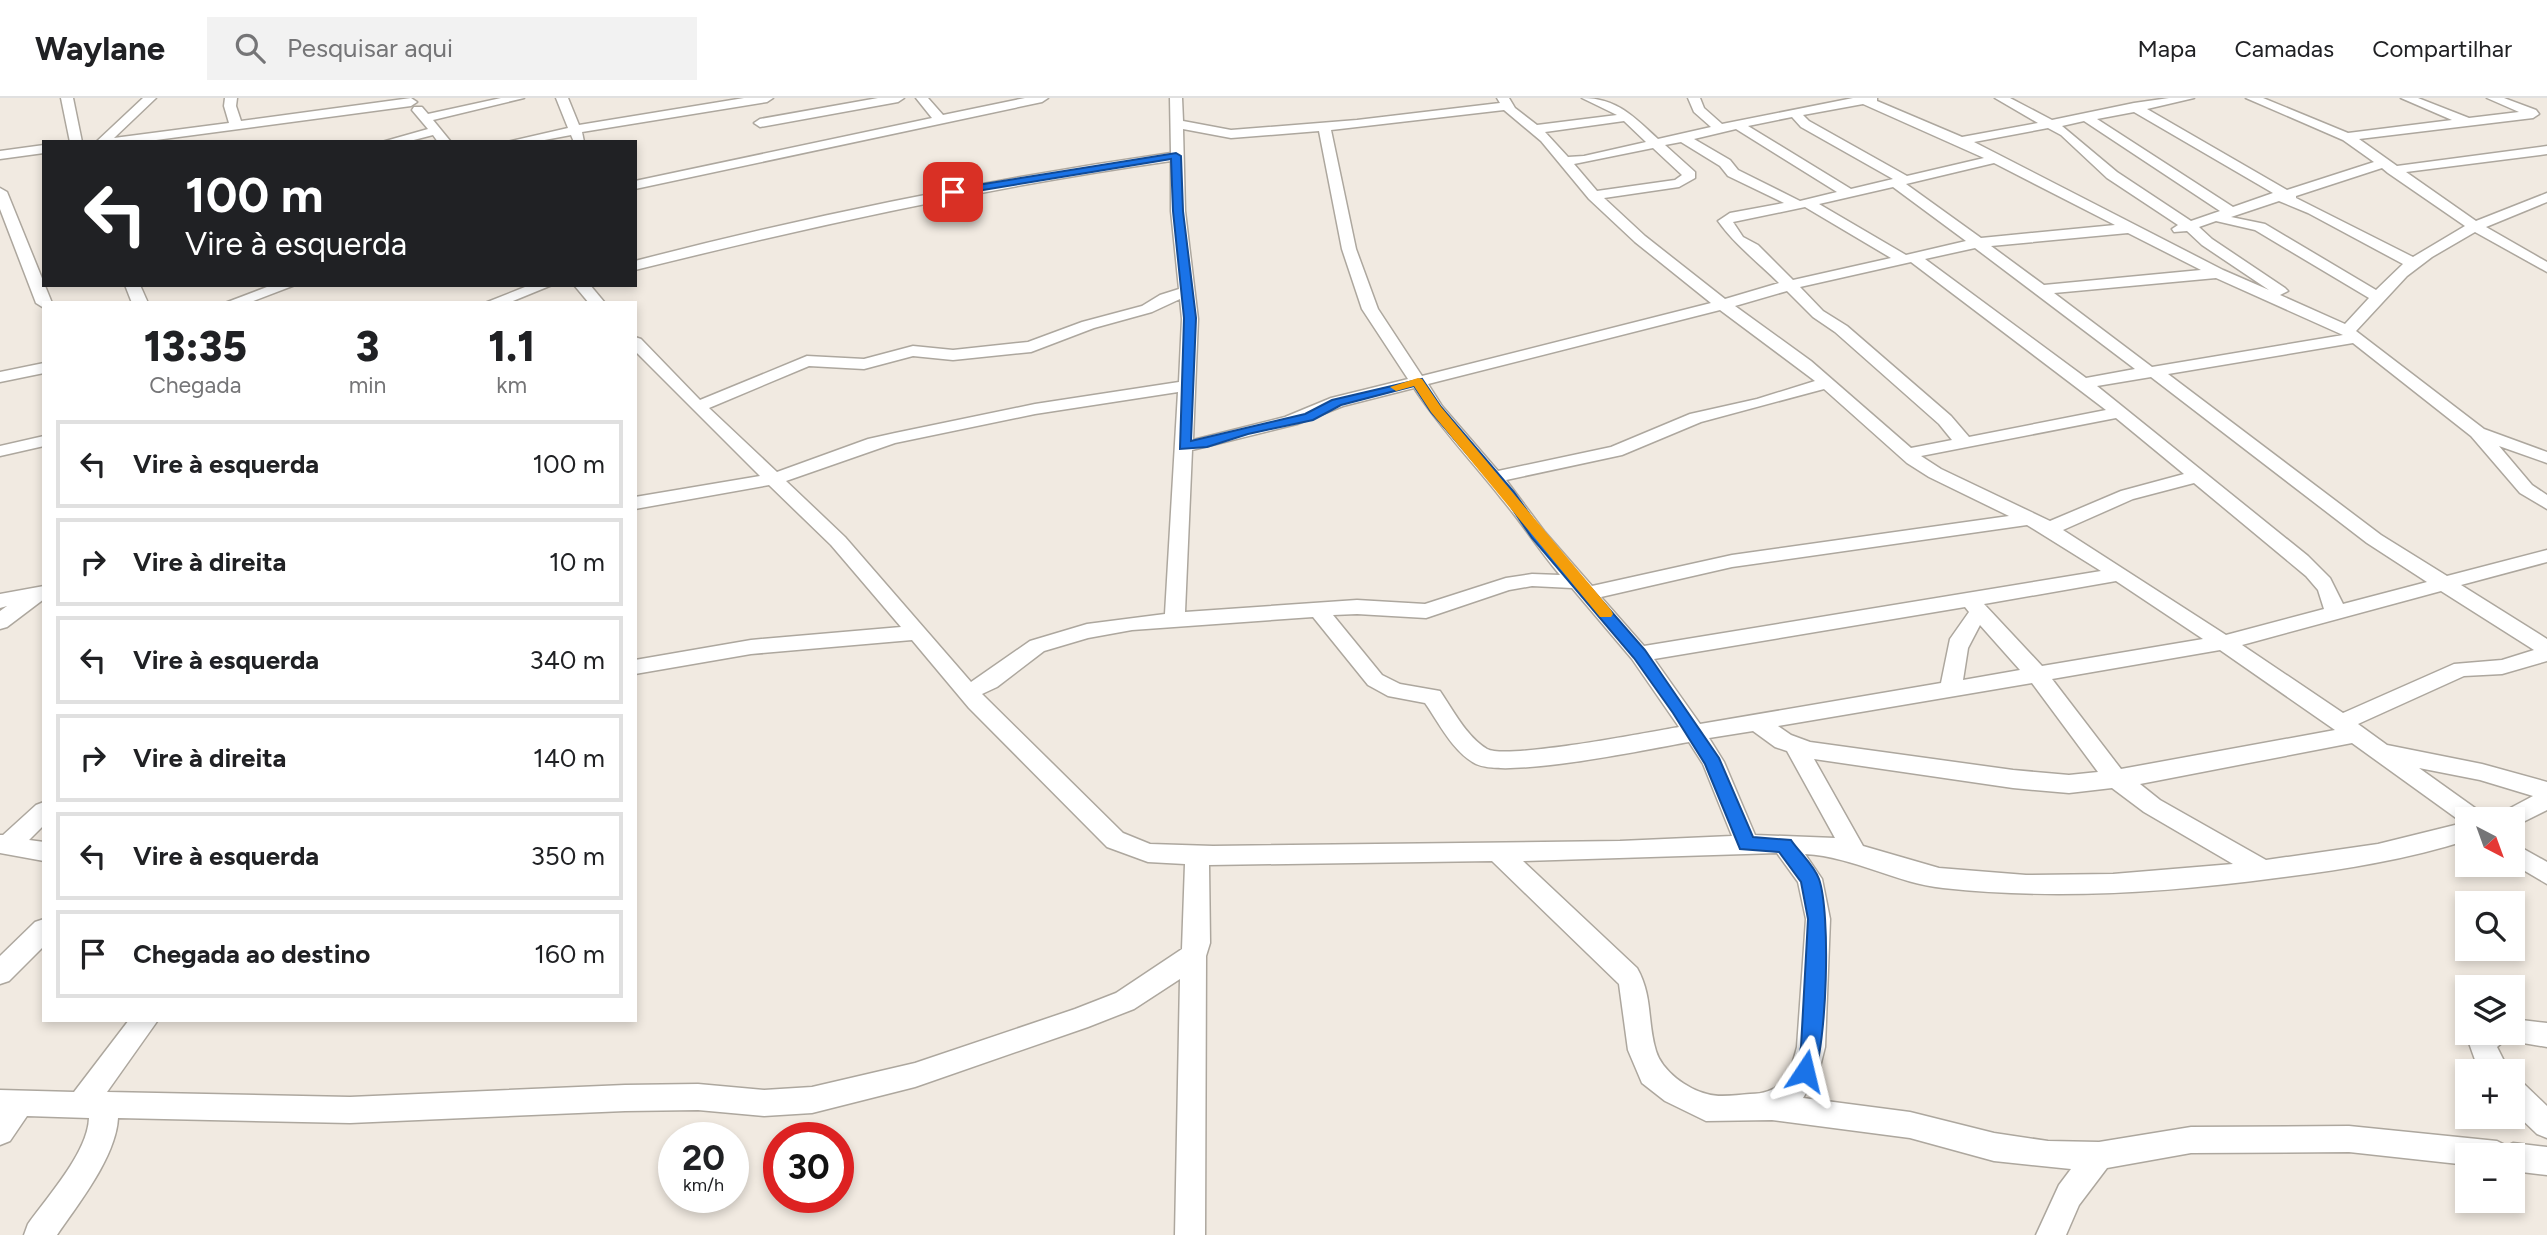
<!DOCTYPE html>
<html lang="pt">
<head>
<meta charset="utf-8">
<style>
	body { margin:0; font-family:Figtree,sans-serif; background:#f2f2f2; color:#202124; height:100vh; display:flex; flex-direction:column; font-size:26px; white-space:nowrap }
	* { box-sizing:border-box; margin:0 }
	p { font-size:23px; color:#757577 }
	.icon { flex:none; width:38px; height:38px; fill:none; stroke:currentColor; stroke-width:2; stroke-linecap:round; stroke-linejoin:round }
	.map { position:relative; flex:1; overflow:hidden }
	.panel { position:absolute; left:42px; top:203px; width:595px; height:721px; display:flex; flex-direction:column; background:#fff; border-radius:0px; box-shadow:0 4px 10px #0003 }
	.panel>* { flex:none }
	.top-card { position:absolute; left:42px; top:42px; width:595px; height:147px; border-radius:0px; box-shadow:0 4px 10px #0003; background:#202124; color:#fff; overflow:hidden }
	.needle { width:46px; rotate:139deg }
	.tools { position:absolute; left:2455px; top:709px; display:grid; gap:14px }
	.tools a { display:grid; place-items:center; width:70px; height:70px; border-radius:0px; background:#fff; box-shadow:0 4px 10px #0003; font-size:35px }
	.speed { position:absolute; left:658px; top:1024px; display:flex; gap:14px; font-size:35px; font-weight:700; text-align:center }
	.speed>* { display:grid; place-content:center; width:91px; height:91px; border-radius:50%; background:#fff; box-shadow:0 4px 10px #0003; line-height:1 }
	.speed small { font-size:18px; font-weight:400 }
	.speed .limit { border:10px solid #d22; background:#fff; color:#111 }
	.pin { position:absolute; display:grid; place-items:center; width:60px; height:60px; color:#fff; margin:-30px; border-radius:14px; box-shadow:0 4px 10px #0006 }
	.me { position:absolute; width:77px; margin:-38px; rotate:10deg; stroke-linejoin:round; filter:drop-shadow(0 0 5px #0008) }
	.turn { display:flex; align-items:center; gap:24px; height:147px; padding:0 28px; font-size:32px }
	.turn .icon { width:91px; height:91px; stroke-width:2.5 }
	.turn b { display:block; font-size:49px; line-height:60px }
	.eta { display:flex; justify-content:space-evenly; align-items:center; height:119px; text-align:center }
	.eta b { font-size:42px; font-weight:800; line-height:49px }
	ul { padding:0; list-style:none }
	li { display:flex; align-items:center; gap:21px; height:88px; margin:0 14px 10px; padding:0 14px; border:4px solid #e0e0e0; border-radius:0px }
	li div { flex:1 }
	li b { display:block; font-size:26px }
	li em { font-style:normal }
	header { display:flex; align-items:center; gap:42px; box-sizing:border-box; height:98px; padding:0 35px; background:#fff; border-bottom:2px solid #e0e0e0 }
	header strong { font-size:33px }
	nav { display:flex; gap:38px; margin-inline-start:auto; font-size:24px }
	.search { width:490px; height:63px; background:#f2f2f2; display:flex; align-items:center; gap:18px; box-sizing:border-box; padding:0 24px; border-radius:0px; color:#757577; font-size:26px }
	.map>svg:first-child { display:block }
</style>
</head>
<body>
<header>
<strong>Waylane</strong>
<div class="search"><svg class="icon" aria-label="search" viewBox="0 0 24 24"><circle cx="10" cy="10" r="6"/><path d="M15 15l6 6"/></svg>Pesquisar aqui</div>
<nav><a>Mapa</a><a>Camadas</a><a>Compartilhar</a></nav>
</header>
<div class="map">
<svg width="2547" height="1137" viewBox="0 0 2547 1137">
	<rect width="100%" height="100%" fill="#f1eae1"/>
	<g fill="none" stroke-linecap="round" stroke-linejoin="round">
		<g stroke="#ada79e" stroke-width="3">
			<g id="minor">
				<polygon points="61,0 73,0 82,44 70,44"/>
				<polygon points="143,0 156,0 114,40 229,25 224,8 225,0 237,0 236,8 241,23 411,0 417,4 411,8 141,44 96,44"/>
				<polygon points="501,0 524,0 433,22 451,44 438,44 433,37 406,44 382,44 428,31 412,12 414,9 422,9 428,16"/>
				<polygon points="556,0 568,0 579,27 744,0 773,0 767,4 582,34 584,44 574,44 571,37 534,44 507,44 568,30"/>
				<polygon points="878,0 904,0 898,4 760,29 754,25 760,21"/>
				<polygon points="916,0 928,0 943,17 1025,0 1048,0 1042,4 635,91 635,83 932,20"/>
				<path d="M1170,0H1182L1183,23L1231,32L1357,22L1500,5L1497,0H1509L1515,10L1537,27L1617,17L1582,0C1617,0 1634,19 1658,41L1711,29L1694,14L1688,0H1700L1704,10L1722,26L1853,0H1877V3L1962,39L2038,25L1995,0H2010L2052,22L2134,5L2169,0H2194L2147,11L2287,92L2374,64L2343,42L2246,0H2263L2348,35L2452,22L2401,0H2418L2469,20L2519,14L2487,0H2504L2536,12L2539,16L2533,20L2359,41L2397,68L2547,48V56L2406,74L2476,123L2547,95V104L2486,129L2547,164V174L2475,134L2432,159L2407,178L2356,233L2484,331L2547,354V365L2499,348L2532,387L2547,397V411L2520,395L2471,338L2353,245L2168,276L2381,437L2447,478L2547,452V464L2461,487L2547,541V563L2502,576L2464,578L2358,626L2387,647L2482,666L2547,684V712L2513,729V721H2497L2501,715L2533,698L2480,682L2419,670L2482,715L2486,721H2468V742C2405,762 2341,772 2276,780C2165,795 2054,802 1943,790C1895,785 1855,759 1805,756L1822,781L1830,821L1825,949L1819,973L1803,1000L1910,1014L1994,1035L2048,1043L2099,1044L2191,1029L2349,1028L2497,1043L2507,1048L2513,1045L2547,1049V1077L2513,1073V1057H2468V1067L2349,1054L2191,1055L2107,1070L2079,1107L2066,1137H2036L2059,1087L2071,1071L1994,1063L1910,1040L1772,1022L1706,1023L1665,1003L1642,985L1628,952L1619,886L1492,763L1209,767L1210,845L1206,858L1205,1137H1175L1180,881L1134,911L1088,929L915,989L812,1015L764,1018L698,1012L625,1013L350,1025L118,1020C116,1059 78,1106 57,1137H24L28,1126C48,1098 88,1054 89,1020L27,1018L10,1043L0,1047V992L74,994L129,922H158L107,994L350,999L625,987L698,986L764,992L812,989L915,965L1075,911L1116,895L1182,851L1185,766L1148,764L1107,749L969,610L912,542L751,556L635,576V562L751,542L901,529L831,447L769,387L635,411V399L760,378L635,253V239L641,241L700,302L807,258L864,261L913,248L953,252L1028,244L1082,224L1142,208L1160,197L1179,191L1171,113V63C989,89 813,128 635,172V163C812,117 990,81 1171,55ZM1863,6L1984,60L1907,78L1809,23L1803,17ZM1504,12L1541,43L1589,101L1635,144L1711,205L1422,278L1378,211L1356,151L1331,32ZM2134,14L2273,95L2233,109L2097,21ZM1792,19L1801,29L1893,81L1851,91L1748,28ZM1624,23L1646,44L1584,58L1568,59L1545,34ZM2084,23L2220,113L2191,123L2117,74L2062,28ZM2048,30L2061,37L2107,80L2178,127L2172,131L2174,134L2187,133L2202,147L2269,192L2223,172L1974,44ZM1183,31L1231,40L1319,33L1342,151L1362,211L1408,281L1331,300L1285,319L1193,342L1198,221L1185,113ZM1736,31L1837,94L1800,103L1738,72L1730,62L1694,41ZM1681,44L1720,68L1728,78L1784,105L1730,115L1718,123C1735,147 1758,164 1779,185L1725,201L1645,138L1604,100L1679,89L1695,80V74L1665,47ZM1653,50L1682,77L1675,82L1597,93L1574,66ZM1994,65L2115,127L1981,140L1906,86ZM2382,70L2388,75L2465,128L2413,159L2296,100V98ZM1893,89L1966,143L1906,157L1819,106ZM2279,103L2308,115L2403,166L2376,192L2265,126L2231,119ZM1805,109L1891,160L1793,182L1758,147L1743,139L1733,124ZM2216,123L2255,132L2369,200L2345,226L2280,197L2288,193L2285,190L2212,141L2199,129ZM2128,135L2201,172L2044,187L1991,148ZM1975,150L2135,271L2086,280L1925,161ZM1911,164L2106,312L1969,339L1951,318L1847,228L1823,213L1800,189ZM2216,180L2343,237L2152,269L2054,195ZM1787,193L1813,219L1835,234L1939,326L1952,342L1911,350L1811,263L1735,208ZM1180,201L1182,221L1179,284L1035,306L895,335L868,341L777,374L709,310L809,268L864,271L913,258L953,262L1031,254L1094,230L1152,214ZM1720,212L1815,283L1757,301L1690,316L1611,349L1498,373L1442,308L1428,286ZM2151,279L2367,445L2427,484L2343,506L2330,480L2308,458L2097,288ZM1414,290C1439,329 1472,363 1501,400C1522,425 1539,452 1560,477L1532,476L1506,480L1425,506L1357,502L1185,514L1192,352L1297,326L1343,308ZM1824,291L1907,365L1929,379L2009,418L1732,457L1592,488L1544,433L1506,382L1622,357L1701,324ZM1178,294L1165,516L1087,526L1030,543L971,584L845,439L786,383L895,345L1035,316ZM2116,320L2184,376L2121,393L2050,423L1941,371L1921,358ZM2194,385L2306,478L2318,492L2324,511L2226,537L2063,432L2133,401ZM2027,427L2101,473L1644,548L1601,499L1732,469ZM2116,483L2203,541L2042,568L1984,506ZM1532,488L1572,490L1632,561L1679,629C1649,634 1507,662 1487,651C1466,638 1453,612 1440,593L1400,586L1382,577L1333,517L1357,516L1426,520L1509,492ZM2441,493L2534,552L2502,562L2454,566L2343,615L2242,547ZM1965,509L1969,514L1950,541L1941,585L1700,626L1654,561ZM1313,519L1368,587L1388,598L1425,605C1439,625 1453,654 1476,666C1507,681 1649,651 1689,644L1703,666L1732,738L1620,743L1213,748L1150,746L1123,735L982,596L997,589L1044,553L1088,540L1132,532ZM1980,527L2020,572L1963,582L1968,550ZM2220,552L2335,632L2121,671L2052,581ZM2032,585L2098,674L2069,677L2013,672L1810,644L1791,637L1778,628ZM1753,633L1775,649L1787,653L1835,740L1755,737L1724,664L1709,640ZM2352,645L2463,725L2378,746L2266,762L2160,702L2140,686ZM1814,661L2013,690L2069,695L2112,690L2144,714L2233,766L2113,776L2026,777L1939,770L1863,748ZM1777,755L1798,784L1806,821L1797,949C1790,977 1782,996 1750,996C1737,997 1719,1000 1707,996C1687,991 1662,973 1656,953C1647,924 1653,898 1637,870L1523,763Z"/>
				<polygon points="44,47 44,55 0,61 0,53"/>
				<polygon points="0,90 7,94 52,205 44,205 44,210 36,205 0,111"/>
				<polygon points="125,187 140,187 148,205 132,205"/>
				<polygon points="272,187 295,187 248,205 225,205"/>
				<polygon points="530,187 552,187 508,205 485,205"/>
				<polygon points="574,187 590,187 605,205 589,205"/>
				<polygon points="44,265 44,275 0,284 0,274"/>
				<polygon points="44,338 44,348 0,358 0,348"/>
				<polygon points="44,488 44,501 7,529 0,531 0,513 7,508 0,510 0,496"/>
				<polygon points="44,704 44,727 29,742 44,744 44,763 0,755 0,737 3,737 36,707"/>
				<polygon points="2513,745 2547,764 2547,786 2513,766"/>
				<polygon points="44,821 44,848 9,883 0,886 0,858 35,824"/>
				<polygon points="2513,921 2547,925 2547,949 2505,942 2497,949 2509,973 2479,973 2469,945 2472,937 2513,934"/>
				<polygon points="2513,981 2523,985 2547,1008 2547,1040 2537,1036 2513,1013"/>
			</g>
		</g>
		<use href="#minor" fill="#fff" fill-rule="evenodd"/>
	</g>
	<path fill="#1a73e8" stroke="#114b97" stroke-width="2" d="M1176,55L1181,58L1183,113L1196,220L1191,343L1305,316L1332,302L1422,281L1441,309L1514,394L1542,434L1645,552L1719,660L1753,739L1791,742C1799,754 1814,767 1819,781C1831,815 1827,947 1813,980L1805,983L1798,980L1795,973L1801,949L1808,821L1801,784L1779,754L1740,751L1705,666L1673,615L1634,560L1532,440L1505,400L1431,314L1414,288L1341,307L1313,322L1248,336L1207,349L1180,351L1184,220L1173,113L1171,61L953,97L948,94L953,91Z"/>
	<polygon fill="#f59e0b" points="1418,280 1422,281 1441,309 1611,512 1613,516 1611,519 1600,519 1431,314 1414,288 1396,293 1390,289"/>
</svg>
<div class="tools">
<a><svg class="needle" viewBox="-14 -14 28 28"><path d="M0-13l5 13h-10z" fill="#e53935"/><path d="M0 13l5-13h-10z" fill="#757577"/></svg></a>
<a><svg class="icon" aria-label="search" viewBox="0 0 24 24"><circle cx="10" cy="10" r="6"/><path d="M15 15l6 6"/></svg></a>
<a><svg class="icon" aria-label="layers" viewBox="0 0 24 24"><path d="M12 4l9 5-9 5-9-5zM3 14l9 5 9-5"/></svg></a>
<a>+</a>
<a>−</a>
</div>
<div class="speed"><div>20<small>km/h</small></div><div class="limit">30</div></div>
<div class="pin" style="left:953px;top:94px;background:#d93025"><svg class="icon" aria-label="arrive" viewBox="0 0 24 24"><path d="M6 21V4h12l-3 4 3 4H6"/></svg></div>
<svg class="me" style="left:1805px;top:973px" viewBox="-20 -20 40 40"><path d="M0-17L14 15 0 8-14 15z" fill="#1a73e8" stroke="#fff" stroke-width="4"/></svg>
<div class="top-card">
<div class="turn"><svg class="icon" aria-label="left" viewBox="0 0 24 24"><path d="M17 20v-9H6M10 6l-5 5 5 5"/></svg><div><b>100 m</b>Vire à esquerda</div></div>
</div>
<section class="panel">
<div class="eta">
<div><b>13:35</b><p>Chegada</p></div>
<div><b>3</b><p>min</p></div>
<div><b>1.1</b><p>km</p></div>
</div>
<ul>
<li><svg class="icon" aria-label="left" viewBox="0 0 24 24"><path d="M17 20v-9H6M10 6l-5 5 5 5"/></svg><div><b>Vire à esquerda</b></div><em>100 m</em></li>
<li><svg class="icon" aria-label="right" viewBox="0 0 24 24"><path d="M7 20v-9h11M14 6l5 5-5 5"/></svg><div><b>Vire à direita</b></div><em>10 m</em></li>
<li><svg class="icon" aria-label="left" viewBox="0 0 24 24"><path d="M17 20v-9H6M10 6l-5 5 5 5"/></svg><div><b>Vire à esquerda</b></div><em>340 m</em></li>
<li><svg class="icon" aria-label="right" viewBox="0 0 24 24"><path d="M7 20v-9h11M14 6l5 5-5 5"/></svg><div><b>Vire à direita</b></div><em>140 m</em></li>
<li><svg class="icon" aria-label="left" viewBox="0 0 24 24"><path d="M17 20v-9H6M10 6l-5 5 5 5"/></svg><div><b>Vire à esquerda</b></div><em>350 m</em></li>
<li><svg class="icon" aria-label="arrive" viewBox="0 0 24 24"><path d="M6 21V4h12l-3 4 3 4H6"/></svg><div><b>Chegada ao destino</b></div><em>160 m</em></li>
</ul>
</section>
</div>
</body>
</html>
